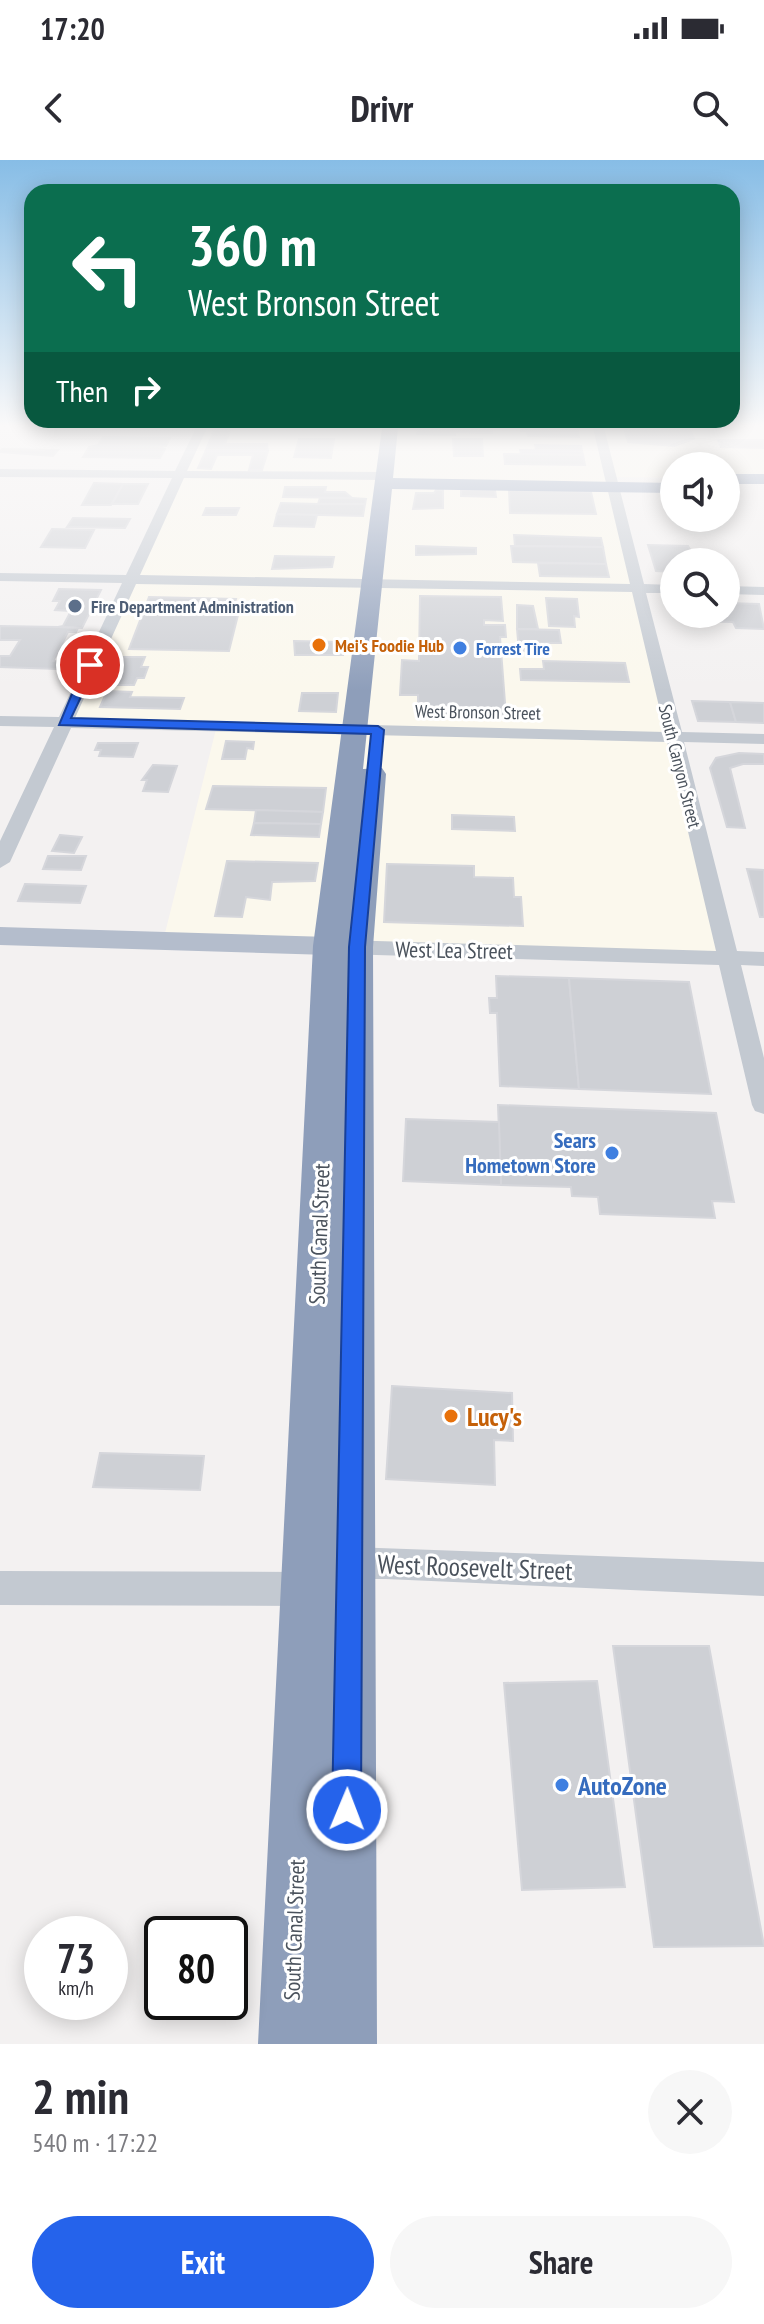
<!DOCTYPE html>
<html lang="en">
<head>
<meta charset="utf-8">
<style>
	body { margin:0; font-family:"PT Sans Narrow",sans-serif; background:#f7f7f7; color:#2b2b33; height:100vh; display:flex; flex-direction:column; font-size:30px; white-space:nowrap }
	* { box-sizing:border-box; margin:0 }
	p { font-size:26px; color:#7c7c81 }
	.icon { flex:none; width:44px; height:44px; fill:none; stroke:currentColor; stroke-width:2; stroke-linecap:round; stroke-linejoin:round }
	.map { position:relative; height:1884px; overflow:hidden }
	.details { display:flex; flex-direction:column; background:#fff; flex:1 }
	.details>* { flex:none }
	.hud { position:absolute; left:24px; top:24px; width:716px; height:244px; border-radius:24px; box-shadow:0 4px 20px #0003; background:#0b6e4f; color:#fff; overflow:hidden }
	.buttons { position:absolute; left:660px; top:292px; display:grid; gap:16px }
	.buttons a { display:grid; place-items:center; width:80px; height:80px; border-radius:50%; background:#fff; box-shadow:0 4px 20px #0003; font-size:40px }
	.speed { position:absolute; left:24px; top:1756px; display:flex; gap:16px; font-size:40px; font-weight:700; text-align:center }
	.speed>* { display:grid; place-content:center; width:104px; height:104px; border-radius:50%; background:#fff; box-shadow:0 4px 20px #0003; line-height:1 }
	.speed small { font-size:20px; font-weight:400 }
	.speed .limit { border:4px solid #111; border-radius:12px; background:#fff; color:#111 }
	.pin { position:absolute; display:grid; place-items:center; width:68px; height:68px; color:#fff; margin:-34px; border:4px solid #fff; border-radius:50%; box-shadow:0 2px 8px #0007 }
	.me { position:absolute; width:88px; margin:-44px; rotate:1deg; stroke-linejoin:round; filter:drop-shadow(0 0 6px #0008) }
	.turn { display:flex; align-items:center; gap:28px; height:168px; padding:0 32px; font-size:36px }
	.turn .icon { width:104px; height:104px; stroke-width:2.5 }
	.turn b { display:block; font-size:56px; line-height:68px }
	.then { display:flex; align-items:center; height:76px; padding:0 32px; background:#0003; gap:16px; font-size:30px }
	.round { display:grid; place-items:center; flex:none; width:84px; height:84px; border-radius:42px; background:#f7f7f7 }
	.summary { display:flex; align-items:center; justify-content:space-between; height:136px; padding:0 32px }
	h1 { font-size:48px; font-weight:600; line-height:60px }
	.cta { display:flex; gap:16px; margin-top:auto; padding:16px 32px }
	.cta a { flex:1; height:92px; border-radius:48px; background:#2563eb; color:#fff; font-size:32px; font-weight:600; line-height:92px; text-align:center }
	.cta a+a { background:#f7f7f7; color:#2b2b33 }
	.status { display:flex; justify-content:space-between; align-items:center; height:56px; padding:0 40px; background:#fff; direction:ltr }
	.status svg { height:22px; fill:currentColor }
	header { display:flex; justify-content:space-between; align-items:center; height:104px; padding:0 32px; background:#fff; font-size:36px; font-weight:600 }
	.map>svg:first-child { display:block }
</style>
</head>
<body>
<div class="status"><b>17:20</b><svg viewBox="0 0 49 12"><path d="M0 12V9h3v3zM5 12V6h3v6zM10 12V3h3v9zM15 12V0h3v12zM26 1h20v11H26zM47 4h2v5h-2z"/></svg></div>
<header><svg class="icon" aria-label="back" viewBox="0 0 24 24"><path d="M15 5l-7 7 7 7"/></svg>Drivr<svg class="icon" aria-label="search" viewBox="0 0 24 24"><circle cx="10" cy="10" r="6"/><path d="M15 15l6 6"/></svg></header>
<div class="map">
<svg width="764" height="1884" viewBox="0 0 764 1884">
	<rect width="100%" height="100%" fill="#f3f1f1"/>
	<polygon fill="#fbf8ed" points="201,268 764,268 764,319 726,319 726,306 674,306 674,318 612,317 728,797 163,781 217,565 63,562"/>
	<g fill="#ced0d5" stroke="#d5d6db" stroke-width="2">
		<polygon points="215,268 231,268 225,284 267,284 268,291 206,290"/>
		<polygon points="418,268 455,268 455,275 417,274"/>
		<polygon points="455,268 492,268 492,273 455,272"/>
		<polygon points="520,268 577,268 578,272 521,271"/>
		<polygon points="624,268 689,268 694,279 674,286 628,282"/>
		<polygon points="527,271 578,272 579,277 528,276"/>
		<polygon points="103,277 170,278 166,286 98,285"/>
		<polygon points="299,279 334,279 331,298 294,297"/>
		<polygon points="453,279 482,279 483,296 454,296"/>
		<polygon points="718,280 764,280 764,288 721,287"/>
		<polygon points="100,285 158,286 165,289 160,298 83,297 89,287"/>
		<polygon points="535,285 581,286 582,291 536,290"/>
		<polygon points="2,289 58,290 53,296 0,292"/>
		<polygon points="206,290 268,291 262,310 249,310 253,295 217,295 211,309 198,308"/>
		<polygon points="520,290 582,291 583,295 521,294"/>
		<polygon points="504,294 583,295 585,305 505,304"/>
		<polygon points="94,323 123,324 111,345 82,345"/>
		<polygon points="123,324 148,324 138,344 112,344"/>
		<polygon points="285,327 326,327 325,332 345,332 352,338 283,337"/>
		<polygon points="436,330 443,330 443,348 413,349 416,333 434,333"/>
		<polygon points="461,330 495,330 496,337 461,336"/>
		<polygon points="509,330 591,332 596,354 510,353"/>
		<polygon points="320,338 352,338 366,339 365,344 318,344"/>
		<polygon points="281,343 318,344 365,344 363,356 277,354"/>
		<polygon points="206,348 239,348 236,355 203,355"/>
		<polygon points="277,354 317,355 314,367 274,366"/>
		<polygon points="73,358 130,359 125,368 67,367"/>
		<polygon points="52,369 94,370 85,388 41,387"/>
		<polygon points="514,375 601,378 603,387 515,386"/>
		<polygon points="648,385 688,386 698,402 674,402 674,412 656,411"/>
		<polygon points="416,386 476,388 476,394 416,395"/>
		<polygon points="511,386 603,387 606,404 513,402"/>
		<polygon points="275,396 334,397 332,407 272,409"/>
		<polygon points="538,403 606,404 609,417 540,416"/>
		<polygon points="59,429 101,430 82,468 58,467 63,466 71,451 55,450 60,441 53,441"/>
		<polygon points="420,436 501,437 503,461 484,460 484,465 505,465 506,477 500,477 506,556 418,555 418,535 400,535 402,500 419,501"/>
		<polygon points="149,437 236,439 231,455 238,455 229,491 129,489"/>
		<polygon points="546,438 577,439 579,457 574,456 575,467 549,466"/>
		<polygon points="726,443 759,444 764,469 736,468 733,462 685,461 682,454 726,454"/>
		<polygon points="517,445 533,446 538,469 517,469"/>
		<polygon points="0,466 58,467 78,468 76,472 68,472 53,501 61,502 58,509 0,507 0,496 10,496 20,480 0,480"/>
		<polygon points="517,469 559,470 561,483 537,483 538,491 519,491"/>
		<polygon points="294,481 344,482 343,495 295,495"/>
		<polygon points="119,497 145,497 141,507 148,507 144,518 137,518 134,525 108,525"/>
		<polygon points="543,501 625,503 629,522 521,520 520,509 544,509"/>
		<polygon points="107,531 132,532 130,537 184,538 180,549 100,547"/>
		<polygon points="302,533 338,533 336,552 299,551"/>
		<polygon points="692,541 730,542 736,562 698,561"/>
		<polygon points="730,542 764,543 764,563 736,562"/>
		<polygon points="226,581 254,582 253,589 247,588 245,599 222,599"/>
		<polygon points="98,583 138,583 133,597 99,596 101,590 95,590"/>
		<polygon points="739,593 764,594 764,604 743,604 730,608 745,668 727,667 710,608 716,598"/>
		<polygon points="153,605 177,606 168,632 143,631 147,620 142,620"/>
		<polygon points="213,626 326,628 323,652 206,649"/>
		<polygon points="256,650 323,652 321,664 254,663"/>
		<polygon points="452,655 514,657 515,671 452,669"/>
		<polygon points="254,663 321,664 319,677 251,675"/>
		<polygon points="60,675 82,677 74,693 52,691"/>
		<polygon points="48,696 86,696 81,710 43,709"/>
		<polygon points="227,701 318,703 315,721 272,722 270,740 246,737 242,757 215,756"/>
		<polygon points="387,704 474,706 474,717 513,718 514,737 521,737 523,766 384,762"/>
		<polygon points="747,709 764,710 764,757 760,757"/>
		<polygon points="25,724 86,726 80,743 18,741"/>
		<polygon points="496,816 569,818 579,929 500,926 497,853 490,853 489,838 497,838"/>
		<polygon points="569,818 689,822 711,934 579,929"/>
		<polygon points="498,945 716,953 734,1042 712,1041 715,1058 600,1054 598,1037 572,1036 571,1027 501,1025"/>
		<polygon points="406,959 499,962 501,1025 403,1021"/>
		<polygon points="392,1226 512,1233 513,1281 494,1280 495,1325 386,1319"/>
		<polygon points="100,1293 204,1296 200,1330 93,1327"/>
		<polygon points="613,1486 709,1486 764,1786 654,1787"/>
		<polygon points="597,1521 625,1727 522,1730 504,1523"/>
	</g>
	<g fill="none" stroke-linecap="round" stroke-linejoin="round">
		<g fill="#c3c9d1" fill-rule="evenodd">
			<path d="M196,268H207L187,311L384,312L390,316L384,320L184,318L140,415L630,424L593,268H604L644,424L674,425V433H646L682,572L764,574V584L684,582L737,791L764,792V806L741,805L764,898V954L755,951L752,945L719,805L343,794L332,787L343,780L716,791L667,582L71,568L10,702L0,708V681L54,567L0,566V556L59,557L122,423L0,421V413L126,415L172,318L0,317V309L175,311ZM136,424L632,432L665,572L75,558Z"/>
			<polygon points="726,426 764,427 764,435 726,434"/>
			<polygon points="351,1387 764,1402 764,1436 386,1419 354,1419 344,1423 332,1419 328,1407 332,1395"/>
			<polygon points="312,1408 324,1413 329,1425 324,1437 305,1446 0,1445 0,1411 302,1412"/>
		</g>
		<polygon fill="#b4bdcc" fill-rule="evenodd" points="0,767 329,777 338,780 342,786 338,792 329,795 0,785"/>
		<g fill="#8e9eba" fill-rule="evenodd">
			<polygon points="382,268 398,268 393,318 674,323 674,333 392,329 363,609 382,608 386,614 373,787 377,1884 258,1884 313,786"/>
			<rect x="726" y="314" width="38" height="10"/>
		</g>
	</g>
	<linearGradient id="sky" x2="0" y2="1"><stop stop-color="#87bde6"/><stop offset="0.5" stop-color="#faf9f9"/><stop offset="1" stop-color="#faf9f9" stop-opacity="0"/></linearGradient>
	<rect width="764" height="531" fill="url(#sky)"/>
	<polygon fill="#2563eb" stroke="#184099" stroke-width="2" points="90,501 96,505 71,558 378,566 384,570 365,787 361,1650 357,1660 347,1664 337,1660 332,1650 349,787 371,574 59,565 84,505"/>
	<circle fill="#5c6f8a" stroke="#fff" stroke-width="3" cx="75" cy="446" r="8"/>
	<g fill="#e8710a" stroke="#fff" stroke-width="3">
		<circle cx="319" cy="485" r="8"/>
		<circle cx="451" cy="1256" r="8"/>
	</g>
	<g fill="#3f7fe0" stroke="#fff" stroke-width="3">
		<circle cx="460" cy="488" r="8"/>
		<circle cx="612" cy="993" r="8"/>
		<circle cx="562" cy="1625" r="8"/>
	</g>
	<g text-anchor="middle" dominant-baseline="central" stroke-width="6" stroke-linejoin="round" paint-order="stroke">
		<g font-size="18" font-weight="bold" fill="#4e5e75" stroke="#fff" text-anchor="start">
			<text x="91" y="446">Fire Department Administration</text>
		</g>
		<g font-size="18" font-weight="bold" fill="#c56008" stroke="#fff" text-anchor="start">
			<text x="335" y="485">Mei's Foodie Hub</text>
		</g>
		<g font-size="18" font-weight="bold" fill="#366cbe" stroke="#fff" text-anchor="start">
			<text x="476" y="488">Forrest Tire</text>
		</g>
		<g font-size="18" fill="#4a525c" stroke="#fff">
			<text transform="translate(478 552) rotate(1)">West Bronson Street</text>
			<text transform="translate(680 606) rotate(76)">South Canyon Street</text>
		</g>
		<g font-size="22" fill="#4a525c" stroke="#fff">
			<text transform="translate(454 790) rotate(1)">West Lea Street</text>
			<text transform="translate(319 1074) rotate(-88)">South Canal Street</text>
			<text transform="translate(294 1770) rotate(-88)">South Canal Street</text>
		</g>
		<g font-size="22" font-weight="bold" fill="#366cbe" stroke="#fff" text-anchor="end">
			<text x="596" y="980">Sears<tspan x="596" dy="25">Hometown Store</tspan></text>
		</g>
		<g font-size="26" font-weight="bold" fill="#c56008" stroke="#fff" text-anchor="start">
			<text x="467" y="1256">Lucy's</text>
		</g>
		<g font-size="26" fill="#4a525c" stroke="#fff">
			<text transform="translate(475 1407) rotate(2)">West Roosevelt Street</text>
		</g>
		<g font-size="26" font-weight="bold" fill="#366cbe" stroke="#fff" text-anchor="start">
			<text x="578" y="1625">AutoZone</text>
		</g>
	</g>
</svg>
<div class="buttons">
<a><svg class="icon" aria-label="sound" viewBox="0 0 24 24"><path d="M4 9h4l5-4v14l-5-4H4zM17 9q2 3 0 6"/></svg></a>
<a><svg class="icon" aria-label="search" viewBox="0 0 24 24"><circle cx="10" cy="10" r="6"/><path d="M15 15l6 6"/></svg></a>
</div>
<div class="speed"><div>73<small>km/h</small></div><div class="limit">80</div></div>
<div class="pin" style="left:90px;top:505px;background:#d93025"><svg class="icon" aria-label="arrive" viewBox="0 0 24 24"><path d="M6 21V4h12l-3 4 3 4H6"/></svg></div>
<svg class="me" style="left:347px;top:1650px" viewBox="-20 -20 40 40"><circle r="17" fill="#2563eb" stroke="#fff" stroke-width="3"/><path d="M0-11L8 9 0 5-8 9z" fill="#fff"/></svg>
<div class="hud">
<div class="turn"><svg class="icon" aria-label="left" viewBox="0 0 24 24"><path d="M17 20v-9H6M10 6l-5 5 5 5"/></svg><div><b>360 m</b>West Bronson Street</div></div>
<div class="then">Then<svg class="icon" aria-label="right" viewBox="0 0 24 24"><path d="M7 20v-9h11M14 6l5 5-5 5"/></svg></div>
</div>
</div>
<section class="details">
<div class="summary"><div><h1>2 min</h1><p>540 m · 17:22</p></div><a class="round"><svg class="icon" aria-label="close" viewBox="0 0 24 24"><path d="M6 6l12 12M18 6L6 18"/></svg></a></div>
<div class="cta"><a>Exit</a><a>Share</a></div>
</section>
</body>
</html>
